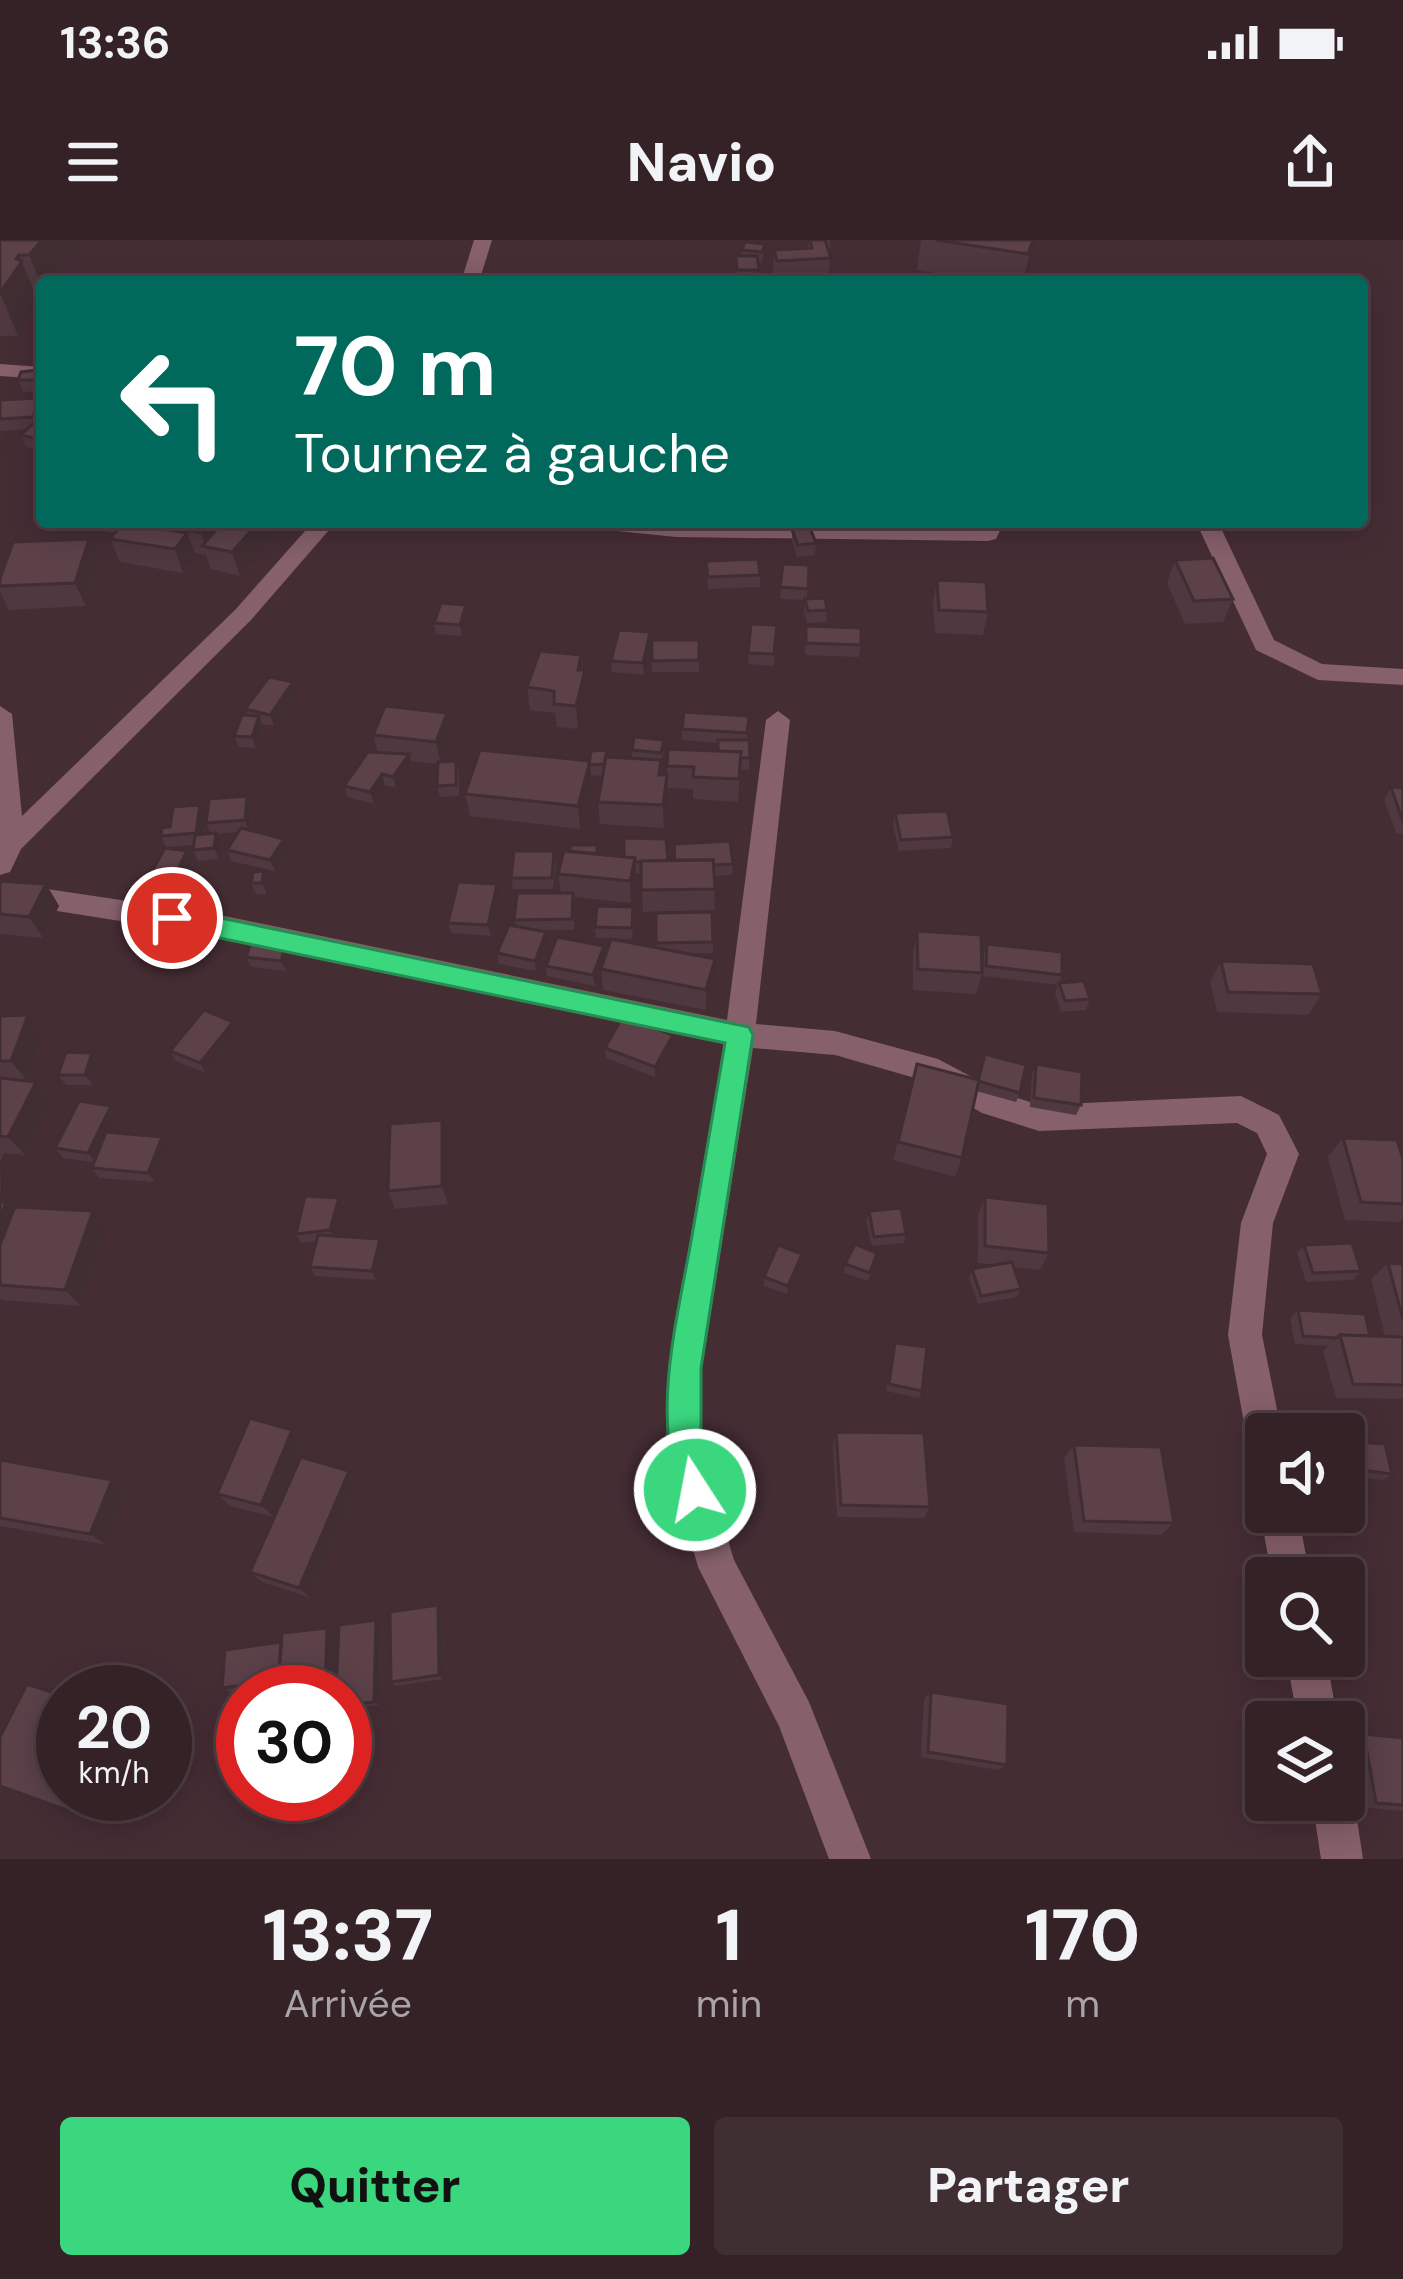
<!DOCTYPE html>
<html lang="fr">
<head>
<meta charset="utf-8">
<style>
	body { margin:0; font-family:"DM Sans",sans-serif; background:#3f2f33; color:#f1f3f6; height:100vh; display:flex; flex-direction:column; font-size:45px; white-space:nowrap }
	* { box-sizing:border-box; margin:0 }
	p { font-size:39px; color:#a9a4a7 }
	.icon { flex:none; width:66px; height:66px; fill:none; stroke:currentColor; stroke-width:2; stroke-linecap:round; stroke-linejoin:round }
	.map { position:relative; height:1619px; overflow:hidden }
	.drawer { display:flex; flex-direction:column; background:#342227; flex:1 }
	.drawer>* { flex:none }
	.banner { position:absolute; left:36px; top:36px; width:1332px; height:252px; border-radius:12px; box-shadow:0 6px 30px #0003,0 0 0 3px #4e3f44; background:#00695c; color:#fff; overflow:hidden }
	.tools { position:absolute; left:1245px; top:1173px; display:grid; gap:24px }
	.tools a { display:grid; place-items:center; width:120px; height:120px; border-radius:12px; background:#342227; box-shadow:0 6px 30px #0003,0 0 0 3px #4e3f44; font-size:60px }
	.speed { position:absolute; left:36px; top:1425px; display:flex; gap:24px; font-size:60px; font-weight:700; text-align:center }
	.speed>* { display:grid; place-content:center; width:156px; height:156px; border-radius:50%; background:#342227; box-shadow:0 6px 30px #0003,0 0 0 3px #4e3f44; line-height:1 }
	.speed small { font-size:30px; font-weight:400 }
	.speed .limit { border:18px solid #d22; background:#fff; color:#111 }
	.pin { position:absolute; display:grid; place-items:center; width:102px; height:102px; color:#fff; margin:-51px; border:6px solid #fff; border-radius:50%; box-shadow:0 3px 12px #0007 }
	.me { position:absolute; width:132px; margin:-66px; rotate:349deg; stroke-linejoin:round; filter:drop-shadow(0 0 9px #0008) }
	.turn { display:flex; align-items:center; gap:42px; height:252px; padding:0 60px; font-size:54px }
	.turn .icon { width:156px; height:156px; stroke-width:2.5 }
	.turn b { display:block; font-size:84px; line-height:102px }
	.eta { display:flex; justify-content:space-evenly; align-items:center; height:204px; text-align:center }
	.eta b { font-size:72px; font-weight:800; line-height:84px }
	.action { display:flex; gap:24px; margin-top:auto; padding:24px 60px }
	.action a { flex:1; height:138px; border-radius:12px; background:#3ad77f; color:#111; font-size:48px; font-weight:800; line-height:138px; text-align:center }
	.action a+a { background:#3f2f33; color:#f1f3f6 }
	.status { display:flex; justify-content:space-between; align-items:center; height:84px; padding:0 60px; background:#342227; direction:ltr }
	.status svg { height:33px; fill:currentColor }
	header { display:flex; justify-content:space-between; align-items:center; height:156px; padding:0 60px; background:#342227; font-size:54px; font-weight:800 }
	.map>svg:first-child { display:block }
</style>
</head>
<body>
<div class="status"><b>13:36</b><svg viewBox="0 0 49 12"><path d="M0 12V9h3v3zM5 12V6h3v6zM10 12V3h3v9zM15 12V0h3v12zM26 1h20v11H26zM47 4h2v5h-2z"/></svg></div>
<header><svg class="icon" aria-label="menu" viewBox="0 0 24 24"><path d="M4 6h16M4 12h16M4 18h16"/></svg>Navio<svg class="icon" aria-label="share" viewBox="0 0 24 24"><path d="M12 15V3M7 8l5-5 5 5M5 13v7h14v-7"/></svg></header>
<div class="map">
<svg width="1403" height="1619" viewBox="0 0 1403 1619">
	<rect width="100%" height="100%" fill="#452d34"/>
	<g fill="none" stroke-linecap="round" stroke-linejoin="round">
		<g fill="#86606b" fill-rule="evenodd">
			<polygon points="474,0 492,0 479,42 461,42"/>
			<polygon points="0,124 42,127 42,139 0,136"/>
			<polygon points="313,282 336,282 251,380 21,609 10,632 0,635 0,466 12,474 22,576 235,370"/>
			<polygon points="587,282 980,287 982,282 1004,282 996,299 988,301 676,297 598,289"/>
			<polygon points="1196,282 1218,282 1274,400 1322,424 1403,429 1403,445 1318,440 1256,410"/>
			<polygon points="778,471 790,480 756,784 835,791 938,819 1002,853 1039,865 1241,856 1279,875 1299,914 1273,983 1262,1095 1282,1194 1266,1194 1266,1223 1253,1218 1248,1205 1228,1095 1241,983 1267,914 1257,893 1237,883 1039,891 982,873 929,842 835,815 753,808 702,1128 702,1211 734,1320 809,1462 871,1619 829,1619 779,1486 698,1327 666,1211 668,1128 724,804 215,696 0,662 0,642 215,674 727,780 766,480"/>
			<polygon points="1266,1259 1266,1272 1298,1272 1310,1338 1272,1338 1260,1272"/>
			<polygon points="1286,1416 1326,1416 1338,1482 1298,1482"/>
			<polygon points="1344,1544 1354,1560 1363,1619 1321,1619 1312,1560 1344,1560"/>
		</g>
	</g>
	<g fill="#4f383f">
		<polygon points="0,0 64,27 56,29 60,38 42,42 42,57 37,57 39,63 18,96 0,96"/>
		<polygon points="809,0 830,0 829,40 776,42 773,32 774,10 808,8"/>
		<polygon points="921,0 1037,0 1023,42 992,42 917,30"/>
		<polygon points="765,4 762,23 758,23 759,41 737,42 736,16 742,16 742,10"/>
		<polygon points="38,130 42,139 41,151 23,152 18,140"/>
		<polygon points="39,158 42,164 42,210 26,207 21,195 27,189 0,191 0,160"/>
		<polygon points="70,282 275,282 278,291 240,336 211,329 206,315 195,313 196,316 183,333 120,322 110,299 114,293 71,285"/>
		<polygon points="738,282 778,282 777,286"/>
		<polygon points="792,290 816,303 815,315 797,317 792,301"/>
		<polygon points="89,299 99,322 86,366 9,370 0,352 0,339"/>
		<polygon points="1175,320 1233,359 1223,382 1185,384 1167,343"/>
		<polygon points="706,321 760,335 760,347 708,349"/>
		<polygon points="783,324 809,325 807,359 827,370 826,382 807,383 804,371 805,360 780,359"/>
		<polygon points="937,340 988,372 983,395 935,393 933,363"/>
		<polygon points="466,365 468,377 462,396 436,394 434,383"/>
		<polygon points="751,384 777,385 774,426 748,424"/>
		<polygon points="806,386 861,405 859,417 805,415"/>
		<rect x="652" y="400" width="47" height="32"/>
		<polygon points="651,404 644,435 612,432 611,421"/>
		<polygon points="581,415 587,453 578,489 557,487 555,473 530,470 527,447"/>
		<polygon points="293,442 297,454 274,486 262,484 263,487 256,508 239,507 234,496 248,475 245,469"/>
		<polygon points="447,473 452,495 442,522 456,521 459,532 459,556 440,557 437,546 438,524 410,521 411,525 396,548 385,545 374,564 348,557 344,546 378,512 373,495"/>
		<polygon points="749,476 747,500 749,500 749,530 740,530 738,562 693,559 693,549 668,548 664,588 600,584 598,562 603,535 592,536 592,544 580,589 470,576 465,554 607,517 632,519 632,510 664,511 661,524 661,535 667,535 667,526 718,511 718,503 682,500 682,489"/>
		<polygon points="1391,547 1403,548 1403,594 1396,593 1384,559"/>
		<polygon points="247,556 252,568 250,590 289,610 275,631 231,621 227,610 238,592 216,594 221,604 219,619 198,621 193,610 193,605 166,607 161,596 170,587 205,576 203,594 210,593 206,583"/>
		<polygon points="895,573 953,597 951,608 899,611 893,585"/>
		<polygon points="554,611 556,622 553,649 513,649 511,638"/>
		<polygon points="598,614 733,624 732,635 714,636 715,670 643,672 641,633 636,633 631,663 574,657 574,690 538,690 548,703 536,731 499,724 497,713 516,686 514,680 561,653 558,634"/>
		<polygon points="193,622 179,649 156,646 150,635"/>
		<polygon points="264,631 268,642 267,654 256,654 251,643"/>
		<polygon points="0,641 46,644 59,666 43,698 0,694"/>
		<polygon points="499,655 491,696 451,693 448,683"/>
		<polygon points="656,673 713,702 713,713 686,713 715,719 715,740 706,770 603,750 601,729 656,708"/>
		<polygon points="634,678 632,699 596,698 595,687"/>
		<polygon points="917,691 982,733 976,754 913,750 913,712"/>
		<polygon points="987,704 1062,735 1058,745 983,736 984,714"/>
		<polygon points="604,706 605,716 595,746 547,736 546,726"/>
		<polygon points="292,712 286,731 251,727 246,717"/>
		<polygon points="1221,721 1322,754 1308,775 1217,772 1210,742"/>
		<polygon points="1059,743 1090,759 1086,770 1061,772 1055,753"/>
		<polygon points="28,775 43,796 27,841 36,842 51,861 25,915 4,913 12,922 0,953 0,776"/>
		<polygon points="233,782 239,792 206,833 176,821 170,811"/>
		<polygon points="674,805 655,837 606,818 605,808"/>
		<polygon points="92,813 99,823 93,845 66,845 58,835"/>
		<polygon points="917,824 1020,853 1016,862 976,851 962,918 955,937 893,920"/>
		<polygon points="1036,824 1081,865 1076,875 1030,867 1032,834"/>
		<polygon points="111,866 118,876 110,893 168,906 155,942 99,938 92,928 94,922 63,918 55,908"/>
		<polygon points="448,898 448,964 395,969 388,951"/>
		<polygon points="1343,898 1403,919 1403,978 1399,982 1345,980 1328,917"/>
		<polygon points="985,957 1049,1013 1040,1030 1014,1027 1021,1049 1017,1057 978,1064 969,1038 972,1029 997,1025 978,1023 978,975"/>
		<polygon points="339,958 344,967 335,996 384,1007 376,1040 315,1036 310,1027 316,1001 301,1003 296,994"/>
		<polygon points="0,962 6,962 14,970 108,989 81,1066 2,1060 0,1058"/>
		<polygon points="869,971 906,994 904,1003 872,1006 866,980"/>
		<polygon points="1304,1005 1361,1031 1353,1040 1306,1042 1297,1013"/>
		<polygon points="877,1013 868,1041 844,1033 845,1024"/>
		<polygon points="801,1023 787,1054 764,1046 764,1037"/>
		<polygon points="1388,1023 1403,1024 1403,1159 1336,1158 1323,1111 1328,1106 1295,1104 1290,1078 1298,1070 1370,1096 1385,1097 1371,1039"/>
		<polygon points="895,1103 922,1151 919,1158 886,1151"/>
		<polygon points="292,1190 303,1203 274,1277 230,1266 217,1254"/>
		<polygon points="836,1192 930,1267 924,1278 837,1277 833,1205"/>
		<polygon points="1344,1201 1392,1234 1383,1240 1344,1236"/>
		<polygon points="1074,1205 1174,1283 1161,1295 1074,1292 1064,1218"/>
		<polygon points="0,1220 128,1252 107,1305 0,1286"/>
		<polygon points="349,1231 358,1243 311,1358 262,1342 250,1332"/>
		<polygon points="438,1365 442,1370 443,1439 396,1446 391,1442"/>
		<polygon points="380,1384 379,1465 345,1469 345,1452"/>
		<polygon points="327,1388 338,1397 278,1445 230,1452 222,1448 281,1402"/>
		<polygon points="931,1452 1007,1525 998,1530 921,1517 924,1459"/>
		<polygon points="1364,1494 1403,1498 1403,1571 1355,1567 1344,1500"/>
	</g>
	<g fill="#402e33">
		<polygon points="37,0 85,0 64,27 56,29 60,38 59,42 42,42 42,47 29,15"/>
		<polygon points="1033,0 1037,0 1035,10 1023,42"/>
		<polygon points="19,15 39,63 18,96 0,53"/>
		<polygon points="38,130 42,139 41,151 36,140"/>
		<polygon points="39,158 42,164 42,177 38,189 33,177"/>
		<polygon points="7,195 12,207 1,224 0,205"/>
		<polygon points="213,282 243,282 206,307 201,293"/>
		<polygon points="259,282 275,282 278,291 240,336 232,312"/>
		<polygon points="187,293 196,316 183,333 175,309"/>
		<polygon points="89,299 99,322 86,366 75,343"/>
		<polygon points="466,365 468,377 462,396 460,385"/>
		<polygon points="650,392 651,404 644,435 643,423"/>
		<polygon points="581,415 583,438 585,430 587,453 578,489 576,466 578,430"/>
		<polygon points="293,442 297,454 274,486 270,475"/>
		<polygon points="447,473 452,495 441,525 436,502"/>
		<polygon points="259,476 263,487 256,508 252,497"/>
		<polygon points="409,514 411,525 396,548 393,537"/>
		<polygon points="590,521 592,544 580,589 578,566"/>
		<polygon points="382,534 385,545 374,564 370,552"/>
		<polygon points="667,535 668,558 664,588 663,565"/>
		<polygon points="247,556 252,568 249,592 245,580"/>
		<polygon points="200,565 205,576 201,604 196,593"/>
		<polygon points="216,593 221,604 219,619 214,608"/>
		<polygon points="284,599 289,610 275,631 270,620"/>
		<polygon points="187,611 193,622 179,649 173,638"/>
		<polygon points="635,618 636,640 631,663 630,641"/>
		<polygon points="264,631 268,642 267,654 262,643"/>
		<polygon points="46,644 59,666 43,698 29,677"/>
		<polygon points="497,644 499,655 491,696 488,685"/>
		<polygon points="546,692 548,703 536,731 535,721"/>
		<polygon points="287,701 292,712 286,731 281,721"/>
		<polygon points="604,706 605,716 595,746 593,735"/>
		<polygon points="715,719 715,740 706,770 706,750"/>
		<polygon points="28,775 43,796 27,841 11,821"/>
		<polygon points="233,782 239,792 206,833 200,823"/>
		<polygon points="673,795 674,805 655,837 655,827"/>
		<polygon points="92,813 99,823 93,845 85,835"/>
		<polygon points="36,842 51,861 25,915 8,897"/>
		<polygon points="111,866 118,876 96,923 88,913"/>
		<polygon points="442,880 448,898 448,964 442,946"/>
		<polygon points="162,897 168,906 155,942 148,933"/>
		<polygon points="4,913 12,922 1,953 0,923"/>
		<polygon points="339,958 344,967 334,999 330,990"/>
		<polygon points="6,962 23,980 0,1042 0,980"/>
		<polygon points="93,971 108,989 81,1066 65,1050"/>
		<polygon points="380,999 384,1007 376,1040 372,1031"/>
		<polygon points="802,1014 801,1023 787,1054 788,1046"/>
		<polygon points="292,1190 303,1203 274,1277 261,1265"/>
		<polygon points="349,1231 358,1243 311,1358 299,1348"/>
		<polygon points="112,1240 128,1252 107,1305 90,1294"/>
		<polygon points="438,1365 442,1370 443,1439 439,1435"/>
		<polygon points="376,1380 380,1384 379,1465 374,1462"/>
		<polygon points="327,1388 338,1397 336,1452 325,1452"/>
		<polygon points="80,1554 101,1554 91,1575 72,1572"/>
	</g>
	<g fill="#5c4149" stroke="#402e33" stroke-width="3">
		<polygon points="0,0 42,0 29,15 19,15 16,19 22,21 0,53"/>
		<polygon points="810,0 825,0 831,18 777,21 774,10 812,8"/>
		<polygon points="936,0 1033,0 1028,14"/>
		<polygon points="745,2 765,4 762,12 742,10"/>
		<polygon points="736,16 757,16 759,30 737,30"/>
		<polygon points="38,130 36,140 18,140 21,132"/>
		<polygon points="39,158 33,177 0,179 0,160"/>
		<polygon points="37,180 42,182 42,200 21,195"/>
		<polygon points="142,282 213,282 201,293"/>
		<polygon points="223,282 259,282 232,312 202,306"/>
		<polygon points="123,283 187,293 175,309 110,299"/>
		<polygon points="810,288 816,303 798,305 792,290"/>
		<polygon points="89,299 75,343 0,346 0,339 13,302"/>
		<polygon points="1213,318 1233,359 1194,361 1175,320"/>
		<polygon points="758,319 760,335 708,337 706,321"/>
		<polygon points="783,324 809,325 808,349 780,347"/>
		<polygon points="937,340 986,342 988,372 939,370"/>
		<polygon points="825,358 827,370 808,371 805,359"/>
		<polygon points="441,363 466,365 460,385 434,383"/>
		<polygon points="751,384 777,385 774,414 748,413"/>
		<polygon points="806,386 861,388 861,405 806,403"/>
		<polygon points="619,390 650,392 643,423 611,421"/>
		<polygon points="652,400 699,400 699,420 652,421"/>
		<polygon points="540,411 581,415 578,430 585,430 576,466 554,464 554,451 527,447"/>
		<polygon points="269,437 293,442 270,475 245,469"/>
		<polygon points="385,466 447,473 436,502 373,495"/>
		<polygon points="684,472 749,476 747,493 682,489"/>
		<polygon points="242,475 259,476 252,497 234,496"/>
		<polygon points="634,497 664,500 661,513 632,510"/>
		<polygon points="718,500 749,500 750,518 740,518 741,512 718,511"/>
		<polygon points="668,509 741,512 739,539 693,537 694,527 667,526"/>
		<polygon points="480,510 590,521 578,566 465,554"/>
		<polygon points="607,510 604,524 589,525 591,511"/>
		<polygon points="368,512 409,514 393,537 382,534 370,552 344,546"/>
		<polygon points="606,517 661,520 659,535 667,535 663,565 598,562"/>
		<polygon points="456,521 456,545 437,546 438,522"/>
		<polygon points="1391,547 1403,548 1403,582"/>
		<polygon points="247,556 245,580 206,583 209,559"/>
		<polygon points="200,565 196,593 161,596 162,588 170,587 173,567"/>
		<polygon points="947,571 953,597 901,600 895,573"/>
		<polygon points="241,588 284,599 270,620 227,610"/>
		<polygon points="216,593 214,608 193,610 195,595"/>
		<polygon points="624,598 666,599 668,621 634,622 635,618 624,617"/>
		<polygon points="730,601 733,624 714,625 713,620 675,620 674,604"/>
		<polygon points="570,605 597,605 597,614 570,611"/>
		<polygon points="165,608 187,611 173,638 150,635"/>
		<polygon points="514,611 554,611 552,638 511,638"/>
		<polygon points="564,611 635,618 630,641 558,634"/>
		<polygon points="713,620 715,649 641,650 641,621"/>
		<polygon points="264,631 262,643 251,643 253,632"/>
		<polygon points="0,641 46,644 29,677 0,674"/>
		<polygon points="458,642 497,644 488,685 448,683"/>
		<polygon points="517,653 573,653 572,679 514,680"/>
		<polygon points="597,666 633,667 632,688 595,687"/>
		<polygon points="712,672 713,702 656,703 656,673"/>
		<polygon points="509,685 546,692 535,721 497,713"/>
		<polygon points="917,691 981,695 982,733 918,729"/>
		<polygon points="253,697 287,701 281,721 246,717"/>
		<polygon points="557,697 604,706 593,735 546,726"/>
		<polygon points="611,699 715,719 706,750 601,729"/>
		<polygon points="987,704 1062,712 1062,735 986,726"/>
		<polygon points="1221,721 1313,724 1322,754 1228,752"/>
		<polygon points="1084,741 1090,759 1065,761 1059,743"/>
		<polygon points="204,770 233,782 200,823 170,811"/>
		<polygon points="28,775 11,821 0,821 0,776"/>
		<polygon points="623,776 673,795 655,827 605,808"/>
		<polygon points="66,812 92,813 85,835 58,835"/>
		<polygon points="985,814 1026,825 1020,853 978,841"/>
		<polygon points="917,824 979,840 962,918 898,902"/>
		<polygon points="1036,824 1082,832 1081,865 1034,858"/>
		<polygon points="0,838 36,842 8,897 0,896"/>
		<polygon points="79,861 111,866 88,913 55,908"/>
		<polygon points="442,880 442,946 388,951 390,884"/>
		<polygon points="106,892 162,897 148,933 92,928"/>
		<polygon points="1343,898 1397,900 1403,919 1403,964 1361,962"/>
		<polygon points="305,956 339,958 330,990 296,994"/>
		<polygon points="985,957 1048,964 1049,1013 985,1006"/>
		<polygon points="0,962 6,962 0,980"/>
		<polygon points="15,967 93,971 65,1050 0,1045 0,1005"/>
		<polygon points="901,968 906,994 874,997 869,971"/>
		<polygon points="318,995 380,999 372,1031 310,1027"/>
		<polygon points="1352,1003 1361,1031 1313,1033 1304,1005"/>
		<polygon points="855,1004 877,1013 870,1033 845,1024"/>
		<polygon points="778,1005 802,1014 788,1046 764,1037"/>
		<polygon points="1012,1022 1021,1049 981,1056 972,1029"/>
		<polygon points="1388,1023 1403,1024 1403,1080"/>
		<polygon points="1298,1070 1365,1074 1370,1096 1340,1095 1336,1098 1303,1096"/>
		<polygon points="1340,1095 1403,1097 1403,1145 1353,1144"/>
		<polygon points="895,1103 927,1107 922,1151 889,1144"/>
		<polygon points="250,1178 292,1190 261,1265 217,1254"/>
		<polygon points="836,1192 924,1193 930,1267 841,1265"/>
		<polygon points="1344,1201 1385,1204 1392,1234 1346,1228"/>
		<polygon points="1074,1205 1161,1207 1174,1283 1084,1281"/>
		<polygon points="301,1217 349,1231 299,1348 250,1332"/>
		<polygon points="0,1220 112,1240 90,1294 0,1278"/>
		<polygon points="438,1365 439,1435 391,1442 390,1372"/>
		<polygon points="376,1380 374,1462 345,1465 345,1452 336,1452 339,1385"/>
		<polygon points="327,1388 325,1452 278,1452 282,1393"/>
		<polygon points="281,1402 278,1440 222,1448 225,1410"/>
		<polygon points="27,1444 63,1456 63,1554 80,1554 72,1572 0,1546 0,1497"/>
		<polygon points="931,1452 1008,1464 1007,1525 928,1512"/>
		<polygon points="1364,1494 1403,1498 1403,1565 1376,1563"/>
	</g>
	<path fill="#3ad77f" stroke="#268c53" stroke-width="3" d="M172,668L749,787L753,795L701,1128V1211L712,1250L707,1262L695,1267L684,1262C649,1178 677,1082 692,996C703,932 714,868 725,803L172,688L160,678Z"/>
</svg>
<div class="tools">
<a><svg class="icon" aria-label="sound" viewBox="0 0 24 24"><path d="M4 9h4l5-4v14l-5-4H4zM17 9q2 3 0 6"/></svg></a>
<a><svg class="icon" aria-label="search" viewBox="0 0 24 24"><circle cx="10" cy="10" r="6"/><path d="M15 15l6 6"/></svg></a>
<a><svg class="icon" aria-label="layers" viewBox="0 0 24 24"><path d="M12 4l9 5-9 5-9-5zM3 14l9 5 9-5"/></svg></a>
</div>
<div class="speed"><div>20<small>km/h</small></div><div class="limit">30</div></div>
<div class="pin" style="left:172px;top:678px;background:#d93025"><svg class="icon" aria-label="arrive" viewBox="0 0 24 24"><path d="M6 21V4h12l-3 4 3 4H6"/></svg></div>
<svg class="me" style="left:695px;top:1250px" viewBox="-20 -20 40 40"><circle r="17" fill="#3ad77f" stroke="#fff" stroke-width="3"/><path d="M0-11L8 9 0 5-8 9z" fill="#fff"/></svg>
<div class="banner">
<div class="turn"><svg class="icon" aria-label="left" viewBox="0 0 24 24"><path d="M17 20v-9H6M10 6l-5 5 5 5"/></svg><div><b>70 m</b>Tournez à gauche</div></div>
</div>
</div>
<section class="drawer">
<div class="eta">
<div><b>13:37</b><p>Arrivée</p></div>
<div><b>1</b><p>min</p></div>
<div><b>170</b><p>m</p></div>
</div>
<div class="action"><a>Quitter</a><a>Partager</a></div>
</section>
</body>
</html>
